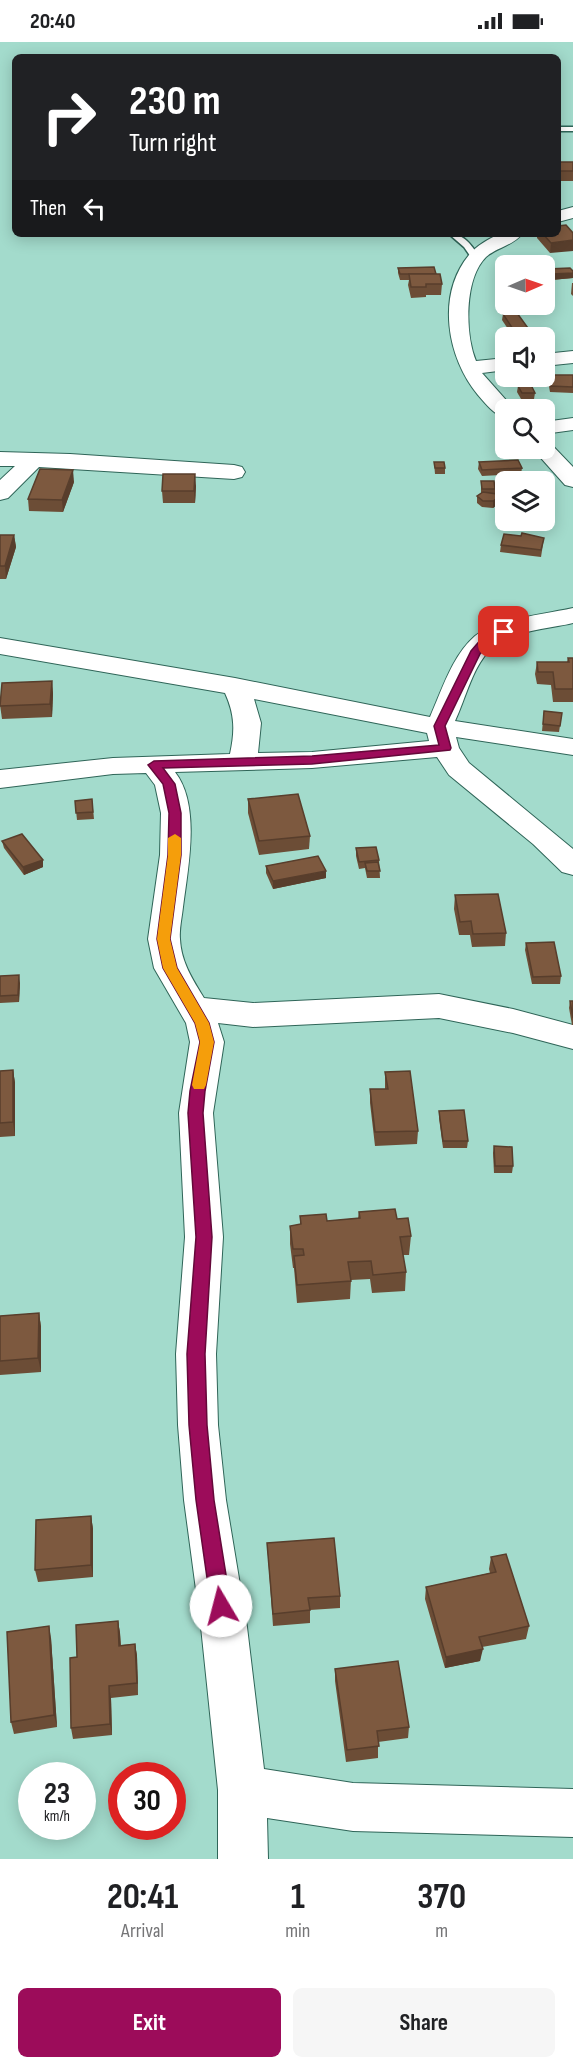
<!DOCTYPE html>
<html lang="en">
<head>
<meta charset="utf-8">
<style>
	body { margin:0; font-family:"Sofia Sans Condensed",sans-serif; background:#f6f6f6; color:#202124; height:100vh; display:flex; flex-direction:column; font-size:22px; white-space:nowrap }
	* { box-sizing:border-box; margin:0 }
	p { font-size:20px; color:#757577 }
	.icon { flex:none; width:33px; height:33px; fill:none; stroke:currentColor; stroke-width:2; stroke-linecap:round; stroke-linejoin:round }
	.map { position:relative; height:1817px; overflow:hidden }
	.drawer { display:flex; flex-direction:column; background:#fff; flex:1 }
	.drawer>* { flex:none }
	.top-card { position:absolute; left:12px; top:12px; width:549px; height:183px; border-radius:9px; box-shadow:0 3px 15px #0003; background:#202124; color:#fff; overflow:hidden }
	.needle { width:39px; rotate:88deg }
	.tools { position:absolute; left:495px; top:213px; display:grid; gap:12px }
	.tools a { display:grid; place-items:center; width:60px; height:60px; border-radius:9px; background:#fff; box-shadow:0 3px 15px #0003; font-size:30px }
	.speed { position:absolute; left:18px; top:1720px; display:flex; gap:12px; font-size:30px; font-weight:700; text-align:center }
	.speed>* { display:grid; place-content:center; width:78px; height:78px; border-radius:50%; background:#fff; box-shadow:0 3px 15px #0003; line-height:1 }
	.speed small { font-size:15px; font-weight:400 }
	.speed .limit { border:9px solid #d22; background:#fff; color:#111 }
	.pin { position:absolute; display:grid; place-items:center; width:51px; height:51px; color:#fff; margin:-26px; border-radius:12px; box-shadow:0 3px 9px #0006 }
	.me { position:absolute; width:66px; margin:-33px; rotate:352deg; stroke-linejoin:round; filter:drop-shadow(0 0 4px #0008) }
	.turn { display:flex; align-items:center; gap:21px; height:126px; padding:0 18px; font-size:27px }
	.turn .icon { width:78px; height:78px; stroke-width:2.5 }
	.turn b { display:block; font-size:42px; line-height:51px }
	.then { display:flex; align-items:center; height:57px; padding:0 18px; background:#0003; gap:12px; font-size:22px }
	.eta { display:flex; justify-content:space-evenly; align-items:center; height:102px; text-align:center }
	.eta b { font-size:36px; font-weight:700; line-height:42px }
	.cta { display:flex; gap:12px; margin-top:auto; padding:12px 18px }
	.cta a { flex:1; height:69px; border-radius:9px; background:#9c0c5a; color:#fff; font-size:24px; font-weight:700; line-height:69px; text-align:center }
	.cta a+a { background:#f6f6f6; color:#202124 }
	.status { display:flex; justify-content:space-between; align-items:center; height:42px; padding:0 30px; background:#fff; direction:ltr }
	.status svg { height:16px; fill:currentColor }
	.map>svg:first-child { display:block }
</style>
</head>
<body>
<div class="status"><b>20:40</b><svg viewBox="0 0 49 12"><path d="M0 12V9h3v3zM5 12V6h3v6zM10 12V3h3v9zM15 12V0h3v12zM26 1h20v11H26zM47 4h2v5h-2z"/></svg></div>
<div class="map">
<svg width="573" height="1817" viewBox="0 0 573 1817">
	<rect width="100%" height="100%" fill="#a3dbcc"/>
	<g fill="none" stroke-linecap="round" stroke-linejoin="round">
		<g stroke="#2f6558" stroke-width="3">
			<g id="service">
				<rect x="558" y="85" width="15" height="4"/>
				<path d="M449,192C465,192 472,204 480,216L479,218H473L464,205Z"/>
			</g>
		</g>
		<g stroke="#2f6558" stroke-width="2">
			<g id="minor">
				<polygon points="573,165 573,176 558,180 558,169"/>
				<path d="M499,192H522C514,203 496,206 486,215C464,237 465,292 476,319L506,316V328L482,331L515,368H506V376C494,373 486,362 478,353C447,316 436,253 469,213C477,203 489,197 499,192Z"/>
				<polygon points="573,309 573,321 544,324 544,312"/>
				<polygon points="573,376 573,388 544,392 544,380"/>
				<polygon points="544,400 550,401 573,425 573,445 565,443 532,406 544,406"/>
				<polygon points="0,410 70,412 234,423 242,425 245,430 242,435 234,437 39,425 8,456 0,458 0,438 15,424 0,424"/>
				<path d="M573,566V581C549,587 513,588 493,605C473,622 466,656 455,679L573,697V713L456,695L459,706L469,721L573,807V833L562,830L533,802L449,733L437,715L312,726L175,730C201,763 188,826 183,865C182,875 179,887 180,897C181,920 193,938 204,956L253,961L439,952L513,967L573,983V1007L513,991L439,976L253,985L218,981L224,1000L213,1071L223,1195L216,1312L218,1383L226,1458L247,1585L264,1727L353,1741L573,1747V1795L353,1789L267,1776L268,1817H218V1748L201,1585L184,1458L178,1383L176,1312L185,1195L179,1071L190,1000L186,981L154,926L148,897L160,813L161,771L155,743L146,731L113,732L0,746V728L113,716L230,712C235,689 235,673 225,651L0,612V596L235,636L430,675C442,648 452,614 475,594C496,577 546,572 573,566ZM254,657L427,691L429,699L312,710L258,711L261,681Z"/>
			</g>
		</g>
		<use href="#service" fill="#fff" fill-rule="evenodd"/>
		<use href="#minor" fill="#fff" fill-rule="evenodd"/>
	</g>
	<g fill="#6c4d36">
		<rect x="558" y="120" width="15" height="19"/>
		<polygon points="537,192 558,192 550,211 537,196"/>
		<polygon points="398,226 436,232 442,242 441,253 426,253 426,255 411,256 408,243 409,238 400,238 398,231"/>
		<polygon points="548,227 573,229 573,236 551,238 547,233"/>
		<polygon points="572,241 573,241 573,254 571,252"/>
		<polygon points="503,272 528,286 527,291 512,293 502,278"/>
		<polygon points="549,333 573,333 573,351 550,350 548,339"/>
		<polygon points="512,334 543,334 542,340 513,340"/>
		<polygon points="518,344 535,351 534,357 521,357 517,350"/>
		<polygon points="434,420 445,426 445,432 435,432"/>
		<polygon points="479,420 522,426 521,432 482,434 478,427"/>
		<polygon points="481,439 495,447 495,452 499,455 498,462 493,466 482,465 477,461 477,454 481,451"/>
		<polygon points="74,440 63,470 29,469 28,457"/>
		<polygon points="196,444 195,461 163,461 162,449"/>
		<polygon points="0,493 14,493 16,505 6,537 0,537"/>
		<polygon points="544,496 541,515 500,510 501,503"/>
		<polygon points="506,601 519,605 518,612 509,614 505,608"/>
		<polygon points="568,616 573,616 573,660 553,660 551,643 537,642 535,632 537,620 567,620"/>
		<polygon points="52,639 53,652 52,675 2,677 0,663"/>
		<polygon points="544,669 562,671 559,690 542,689"/>
		<polygon points="92,757 94,777 77,778 75,759"/>
		<polygon points="248,757 310,794 309,807 259,813 248,771"/>
		<polygon points="2,799 43,818 43,825 24,833 4,806"/>
		<polygon points="356,806 379,818 380,836 367,836 365,826 359,827 356,814"/>
		<polygon points="266,824 326,836 273,847 266,831"/>
		<polygon points="455,853 506,891 505,904 472,905 470,893 459,893 454,867"/>
		<polygon points="526,901 561,934 560,942 532,942 525,908"/>
		<polygon points="0,934 20,941 19,960 0,961"/>
		<polygon points="570,959 573,959 573,983 572,983 569,966"/>
		<polygon points="13,1028 15,1041 15,1094 0,1095 0,1029"/>
		<polygon points="385,1030 418,1089 417,1102 375,1104 370,1061 370,1047 385,1047"/>
		<polygon points="439,1069 468,1099 467,1106 443,1106 439,1076"/>
		<polygon points="494,1104 513,1124 512,1131 494,1131 493,1111"/>
		<polygon points="359,1170 397,1177 411,1194 409,1213 403,1213 406,1230 405,1249 372,1251 370,1237 351,1238 350,1257 297,1261 294,1226 293,1226 290,1202 290,1184 300,1183 300,1174 327,1179 358,1176"/>
		<polygon points="39,1271 41,1285 41,1330 0,1333 0,1274"/>
		<polygon points="91,1474 93,1487 93,1535 38,1540 35,1528"/>
		<polygon points="267,1501 340,1554 340,1566 310,1568 310,1581 273,1584"/>
		<polygon points="491,1515 529,1584 526,1597 482,1605 480,1619 445,1626 425,1557 426,1545 490,1531 489,1527"/>
		<polygon points="118,1579 120,1591 121,1603 135,1602 137,1614 138,1653 111,1656 112,1693 73,1697 71,1686 77,1615"/>
		<polygon points="51,1596 57,1685 14,1692 11,1680"/>
		<polygon points="335,1627 409,1685 408,1696 378,1700 378,1716 346,1720 335,1639"/>
	</g>
	<g fill="#583e2c">
		<polygon points="573,198 573,209 550,211 551,201"/>
		<polygon points="573,231 573,236 551,238 552,232"/>
		<polygon points="73,428 74,440 63,470 62,458"/>
		<polygon points="195,432 196,444 195,461 194,449"/>
		<polygon points="499,455 498,462 493,466 493,459"/>
		<polygon points="14,493 16,505 6,537 5,524"/>
		<polygon points="519,605 518,612 509,614 510,607"/>
		<polygon points="52,639 53,652 52,675 50,662"/>
		<polygon points="43,818 43,825 24,833 23,825"/>
		<polygon points="326,829 326,836 273,847 273,839"/>
		<polygon points="19,933 20,941 19,960 18,953"/>
		<polygon points="13,1028 15,1041 15,1094 13,1080"/>
		<polygon points="39,1271 41,1285 41,1330 38,1316"/>
		<polygon points="91,1474 93,1487 93,1535 91,1523"/>
		<polygon points="118,1579 120,1591 121,1616 119,1604"/>
		<polygon points="49,1584 51,1596 57,1685 54,1673"/>
		<polygon points="135,1602 137,1614 138,1653 137,1641"/>
		<polygon points="483,1607 480,1619 445,1626 446,1615"/>
		<polygon points="109,1644 111,1656 112,1693 110,1682"/>
	</g>
	<g fill="#7d593f" stroke="#583e2c" stroke-width="1.5">
		<rect x="558" y="120" width="15" height="9"/>
		<polygon points="566,183 573,191 573,198 551,201 543,192 558,192 558,184"/>
		<polygon points="434,225 436,232 400,232 398,226"/>
		<polygon points="570,226 573,229 573,231 552,232 548,227"/>
		<polygon points="409,232 440,232 442,242 426,242 426,245 411,245"/>
		<polygon points="517,271 528,286 513,287 503,272"/>
		<polygon points="549,333 573,333 573,345 550,344"/>
		<polygon points="531,343 535,351 522,351 518,344"/>
		<polygon points="518,418 522,426 482,428 479,420"/>
		<polygon points="434,420 444,420 445,426 435,426"/>
		<polygon points="40,427 73,428 62,458 28,457"/>
		<polygon points="163,432 195,432 194,449 162,449"/>
		<polygon points="481,439 494,439 495,447 482,447"/>
		<polygon points="483,450 497,452 499,455 493,459 483,459 477,454"/>
		<polygon points="522,491 544,496 541,508 501,503 504,492 521,494"/>
		<polygon points="0,493 14,493 5,524 0,524"/>
		<polygon points="515,600 519,605 510,607 506,601"/>
		<polygon points="568,616 573,616 573,647 555,647 553,630 538,630 537,620 569,620"/>
		<polygon points="52,639 50,662 0,664 2,641"/>
		<polygon points="544,669 562,671 560,684 543,682"/>
		<polygon points="298,752 310,794 259,799 248,757"/>
		<polygon points="92,757 93,770 76,771 75,759"/>
		<polygon points="22,792 43,818 23,825 2,799"/>
		<polygon points="376,805 379,818 359,820 356,806"/>
		<polygon points="318,814 326,829 273,839 266,824"/>
		<polygon points="378,820 380,829 367,829 365,821"/>
		<polygon points="498,852 506,891 473,892 471,879 460,880 455,853"/>
		<polygon points="554,900 561,934 533,935 526,901"/>
		<polygon points="19,933 18,953 0,954 0,934"/>
		<polygon points="570,959 573,959 573,976"/>
		<polygon points="13,1028 13,1080 0,1081 0,1029"/>
		<polygon points="410,1029 418,1089 375,1090 370,1047 388,1047 385,1030"/>
		<polygon points="464,1068 468,1099 443,1099 439,1069"/>
		<polygon points="494,1104 512,1105 513,1124 495,1124"/>
		<polygon points="395,1167 397,1177 408,1176 411,1194 400,1195 406,1230 373,1233 371,1219 348,1220 351,1239 297,1243 294,1214 304,1213 303,1207 293,1207 290,1184 301,1182 300,1174 326,1172 327,1179 360,1176 359,1170"/>
		<polygon points="39,1271 38,1316 0,1319 0,1274"/>
		<polygon points="91,1474 91,1523 35,1528 36,1478"/>
		<polygon points="334,1496 340,1554 308,1556 310,1568 273,1572 267,1501"/>
		<polygon points="506,1512 529,1584 479,1595 483,1607 446,1615 426,1545 496,1530 491,1515"/>
		<polygon points="118,1579 119,1604 135,1602 137,1641 109,1644 110,1682 71,1686 70,1616 77,1615 76,1583"/>
		<polygon points="49,1584 54,1673 11,1680 7,1590"/>
		<polygon points="398,1619 409,1685 377,1689 379,1704 347,1708 335,1627"/>
	</g>
	<polygon fill="#9c0c5a" stroke="#65083a" stroke-width="1.5" points="504,587 509,590 508,592 490,601 480,612 445,684 451,706 450,708 312,722 163,726 175,742 181,771 181,813 170,897 177,926 209,981 214,1000 205,1049 203,1071 212,1195 205,1312 207,1383 214,1458 231,1564 228,1570 221,1573 214,1570 211,1564 196,1458 189,1383 187,1312 196,1195 188,1071 190,1049 200,1000 195,981 163,926 157,897 168,813 169,771 163,742 148,723 154,719 312,714 439,703 434,684 471,609 482,596"/>
	<polygon fill="#f59e0b" points="175,792 181,796 181,813 170,897 177,926 209,981 214,1000 206,1043 204,1047 194,1047 192,1043 200,1000 195,981 163,926 157,897 168,813 168,796"/>
</svg>
<div class="tools">
<a><svg class="needle" viewBox="-14 -14 28 28"><path d="M0-13l5 13h-10z" fill="#e53935"/><path d="M0 13l5-13h-10z" fill="#757577"/></svg></a>
<a><svg class="icon" aria-label="sound" viewBox="0 0 24 24"><path d="M4 9h4l5-4v14l-5-4H4zM17 9q2 3 0 6"/></svg></a>
<a><svg class="icon" aria-label="search" viewBox="0 0 24 24"><circle cx="10" cy="10" r="6"/><path d="M15 15l6 6"/></svg></a>
<a><svg class="icon" aria-label="layers" viewBox="0 0 24 24"><path d="M12 4l9 5-9 5-9-5zM3 14l9 5 9-5"/></svg></a>
</div>
<div class="speed"><div>23<small>km/h</small></div><div class="limit">30</div></div>
<div class="pin" style="left:504px;top:590px;background:#d93025"><svg class="icon" aria-label="arrive" viewBox="0 0 24 24"><path d="M6 21V4h12l-3 4 3 4H6"/></svg></div>
<svg class="me" style="left:221px;top:1564px" viewBox="-20 -20 40 40"><circle r="19" fill="#fff"/><path d="M0-13L10 11 0 6-10 11z" fill="#9c0c5a"/></svg>
<div class="top-card">
<div class="turn"><svg class="icon" aria-label="right" viewBox="0 0 24 24"><path d="M7 20v-9h11M14 6l5 5-5 5"/></svg><div><b>230 m</b>Turn right</div></div>
<div class="then">Then<svg class="icon" aria-label="left" viewBox="0 0 24 24"><path d="M17 20v-9H6M10 6l-5 5 5 5"/></svg></div>
</div>
</div>
<section class="drawer">
<div class="eta">
<div><b>20:41</b><p>Arrival</p></div>
<div><b>1</b><p>min</p></div>
<div><b>370</b><p>m</p></div>
</div>
<div class="cta"><a>Exit</a><a>Share</a></div>
</section>
</body>
</html>
